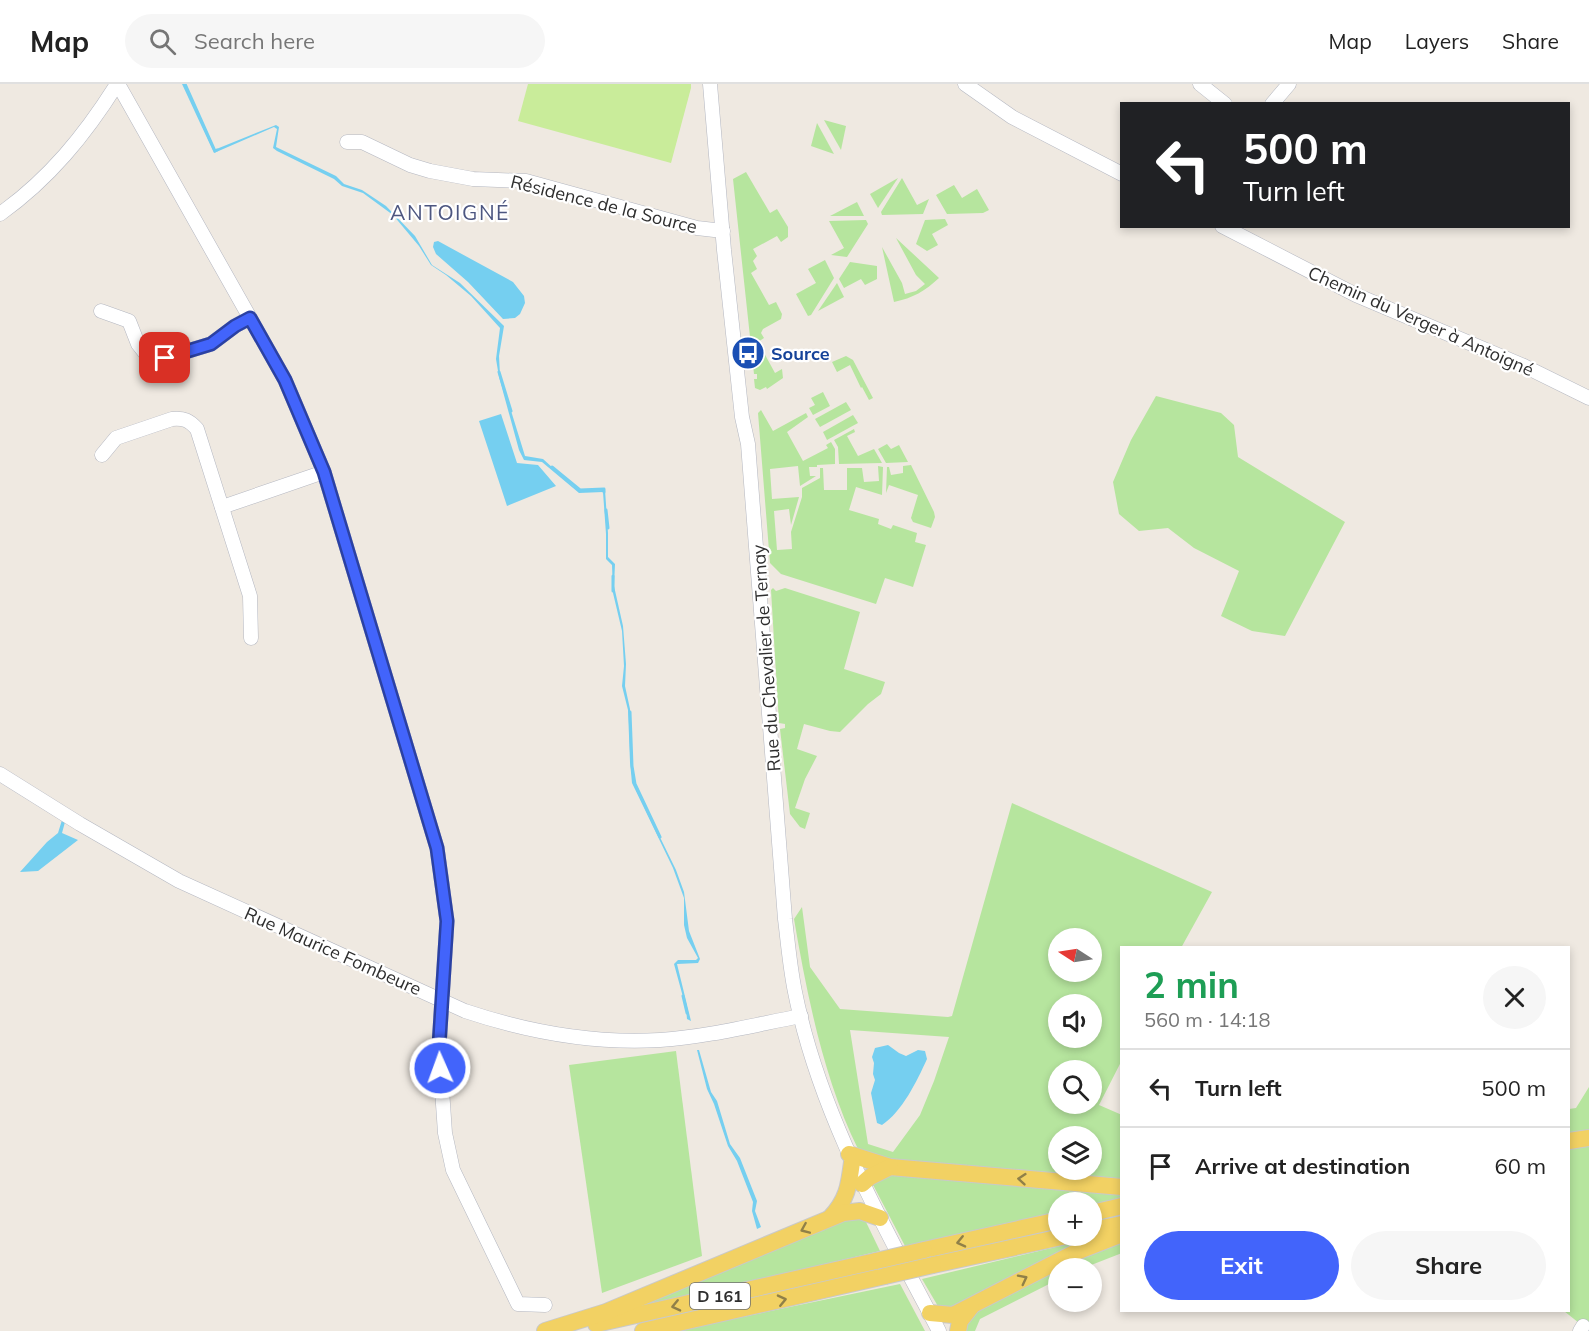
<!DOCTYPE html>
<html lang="en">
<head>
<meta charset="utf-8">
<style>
	body { margin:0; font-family:Mulish,sans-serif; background:#f6f6f6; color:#222; height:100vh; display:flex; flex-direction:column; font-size:22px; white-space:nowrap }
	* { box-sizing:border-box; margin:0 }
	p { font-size:20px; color:#767676 }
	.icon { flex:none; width:33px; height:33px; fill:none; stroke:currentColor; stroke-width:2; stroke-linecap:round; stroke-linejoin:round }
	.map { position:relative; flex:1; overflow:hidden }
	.side { position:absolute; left:1120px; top:862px; width:450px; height:366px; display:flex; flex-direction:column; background:#fff; border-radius:0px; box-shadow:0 3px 9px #0003 }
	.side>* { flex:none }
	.top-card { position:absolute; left:1120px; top:18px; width:450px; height:126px; border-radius:0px; box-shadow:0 3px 9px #0003; background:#202124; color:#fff; overflow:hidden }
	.needle { width:39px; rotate:282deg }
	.fabs { position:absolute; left:1048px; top:844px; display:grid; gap:12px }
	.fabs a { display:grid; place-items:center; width:54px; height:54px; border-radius:50%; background:#fff; box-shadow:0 3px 9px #0003; font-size:30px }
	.pin { position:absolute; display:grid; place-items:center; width:51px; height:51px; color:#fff; margin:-26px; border-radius:12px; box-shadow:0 3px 9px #0006 }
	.me { position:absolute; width:66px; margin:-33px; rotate:358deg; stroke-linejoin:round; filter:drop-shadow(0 0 4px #0008) }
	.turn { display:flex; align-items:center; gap:21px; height:126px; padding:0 24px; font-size:27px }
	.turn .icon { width:78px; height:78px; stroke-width:2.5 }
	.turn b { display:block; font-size:42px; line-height:51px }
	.round { display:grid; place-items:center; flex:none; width:63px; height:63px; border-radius:32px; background:#f6f6f6 }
	.summary { display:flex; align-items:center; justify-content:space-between; height:102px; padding:0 24px }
	h1 { font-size:36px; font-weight:700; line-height:45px; color:#1e9e55 }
	.action { display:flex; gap:12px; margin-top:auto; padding:12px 24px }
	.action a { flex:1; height:69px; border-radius:36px; background:#4264fb; color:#fff; font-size:24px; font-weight:700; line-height:69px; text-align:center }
	.action a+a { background:#f6f6f6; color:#222 }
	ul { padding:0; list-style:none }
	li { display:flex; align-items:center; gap:18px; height:78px; padding:0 24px; border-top:2px solid #e0e0e0 }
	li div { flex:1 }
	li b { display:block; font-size:22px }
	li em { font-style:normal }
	header { display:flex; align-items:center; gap:36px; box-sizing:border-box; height:84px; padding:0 30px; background:#fff; border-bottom:2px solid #e0e0e0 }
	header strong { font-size:28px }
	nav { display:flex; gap:33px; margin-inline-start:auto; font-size:21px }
	.search { width:420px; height:54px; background:#f6f6f6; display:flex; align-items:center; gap:15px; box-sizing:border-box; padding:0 21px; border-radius:33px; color:#767676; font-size:22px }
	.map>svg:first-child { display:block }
</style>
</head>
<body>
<header>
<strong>Map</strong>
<div class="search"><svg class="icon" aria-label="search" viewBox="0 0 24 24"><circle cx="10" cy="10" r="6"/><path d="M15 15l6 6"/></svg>Search here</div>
<nav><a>Map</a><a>Layers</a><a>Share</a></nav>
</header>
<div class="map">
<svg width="1589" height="1247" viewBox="0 0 1589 1247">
	<rect width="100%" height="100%" fill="#efe9e1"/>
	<g fill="#b6e59e" fill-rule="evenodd">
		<polygon points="824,36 846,42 841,66"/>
		<polygon points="817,39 834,70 811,62"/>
		<polygon points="746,88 770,129 777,125 788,143 788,153 781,158 777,152 753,165 757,172 753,177 757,185 751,189 769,221 776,218 782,230 781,235 763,245 761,249 764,254 758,258 775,289 782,285 783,294 767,305 766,303 760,306 755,304 754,295 757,295 757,290 754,290 733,95"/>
		<polygon points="898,94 878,124 870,110"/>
		<polygon points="902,94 917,121 929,115 923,130 882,131 881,128"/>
		<polygon points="954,101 962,114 977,105 989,126 983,129 947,130 936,111"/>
		<polygon points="857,118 864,132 830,132"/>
		<polygon points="945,135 948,141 932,150 938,161 927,167 916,160 925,136"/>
		<polygon points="866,136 868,140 847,173 831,171 844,164 829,137"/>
		<path d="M896,154L939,194C925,207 913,214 894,218L882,163L902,199L905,210L916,207L925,200L916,191Z"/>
		<polygon points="825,176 834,194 811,231 808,232 796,210 816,199 808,185"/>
		<polygon points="850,178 877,182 877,195 865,201 861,195 844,204 839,195"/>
		<polygon points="837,199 844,213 818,227"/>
		<polygon points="846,272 853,276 873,314 869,316 862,303 861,304 850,281 837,288 832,278"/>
		<polygon points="823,308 830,322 813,331 809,324 815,321 811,314"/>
		<polygon points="1156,312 1221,329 1234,341 1238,373 1345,438 1285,552 1252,547 1221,532 1239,487 1194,464 1168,444 1139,447 1119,430 1113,398 1131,356"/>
		<polygon points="846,318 851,326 820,343 815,335"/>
		<polygon points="761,326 773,347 806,329 808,333 787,348 803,377 828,364 826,361 831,358 835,365 835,380 817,381 817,383 809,383 810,392 816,392 800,402 798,382 770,385 772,415 799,413 791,441 789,425 774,427 777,466 792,465 791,448 802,413 802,404 820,394 820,384 823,384 824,406 847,406 847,384 862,384 864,398 879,397 878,382 883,383 882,411 856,403 849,426 879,435 878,440 891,445 893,441 917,449 915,458 926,461 913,503 885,494 876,520 781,490 770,479 758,329"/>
		<polygon points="853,331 858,339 827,356 823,348"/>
		<polygon points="854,345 855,348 847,352 858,372 874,365 882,379 839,380 838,363 834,356"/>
		<polygon points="887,360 891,365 899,361 908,378 886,379 878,365"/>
		<polygon points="911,381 934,428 935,433 931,444 913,438 911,434 918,411 889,401 886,409 887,383 889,383 891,391 903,389 903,382"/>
		<polygon points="773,504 776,507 785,504 860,528 844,585 885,598 881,610 868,620 840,648 830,647 804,640 797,665 817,672 805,695 795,724 810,729 805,745 800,743 790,730 780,645 785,644 785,640 779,639 771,506"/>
		<path d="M1012,719L1212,808L1181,864H1122V976L1099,1021L1122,1031V1098L887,1078L858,1065C824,996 807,911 794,835L802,823L810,883L840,925L948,933L952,932ZM1059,855H1092V888H1059ZM1059,921H1092V954H1059ZM850,946L949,953L934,997L920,1031L893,1068L868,1060ZM1059,987H1092V1020H1059ZM1059,1053H1092V1086H1059Z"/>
		<polygon points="676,967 702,1172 602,1209 569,981"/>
		<polygon points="1589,1003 1589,1047 1569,1050 1569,1025 1576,1024"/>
		<polygon points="1589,1061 1589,1247 1564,1227 1569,1227 1569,1064"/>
		<polygon points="885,1088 1122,1106 1122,1116 1092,1122 1092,1119 1059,1119 1059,1129 905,1162 871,1097"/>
		<polygon points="842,1134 857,1134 866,1138 880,1167 614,1230"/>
		<polygon points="1114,1149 958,1225 939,1224 922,1195"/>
		<polygon points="1122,1154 1122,1169 1081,1185 1059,1185 1059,1195 980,1235 975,1247 962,1247 969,1233 982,1221 1065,1179"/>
		<polygon points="900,1200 925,1247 675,1247"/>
	</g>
	<polygon fill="#c9ec9a" points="528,0 691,0 691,4 671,79 518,37"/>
	<g fill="#75cff0">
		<polygon points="182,0 185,0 214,66 276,41 279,43 276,63 336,92 344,100 362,106 386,122 415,152 432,181 460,199 504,242 499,272 500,291 525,372 543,375 573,402 582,407 605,406 608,449 608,473 615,480 614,502 623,542 626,580 625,602 630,625 632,687 636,704 676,786 684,808 689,847 700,875 698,879 677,880 691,937 687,935 686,924 674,880 678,876 696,876 698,874 687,854 684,841 684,814 673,784 632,699 630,678 628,626 622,602 624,582 622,547 613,509 612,481 606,475 606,450 603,408 579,409 542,378 524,376 519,366 499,293 496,275 500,244 471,212 446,191 431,181 419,162 393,131 363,109 342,102 334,95 277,67 273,64 277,45 274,43 214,69"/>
		<polygon points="438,157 513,198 524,212 525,219 520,230 515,234 503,235 468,198 436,170 433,163 434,158"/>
		<polygon points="501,330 517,379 538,381 556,402 507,422 479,337"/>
		<polygon points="62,736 65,738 62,749 78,756 38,787 20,788 47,758 58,749"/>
		<path d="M888,961L899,969L906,972L918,966L925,967L927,975C917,997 902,1028 882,1041L877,1039L871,1009L875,996L873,990L874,979L872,973L875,964Z"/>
		<polygon points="697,966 699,966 711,1008 717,1017 730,1060 740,1074 757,1117 755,1127 761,1143 757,1145 752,1127 753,1118 737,1077 728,1062 714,1020 707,1005"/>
	</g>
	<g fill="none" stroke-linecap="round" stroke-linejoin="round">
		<g stroke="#75cff0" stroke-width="3">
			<polyline points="185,0 215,67 217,66"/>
			<polyline points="499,288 511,327"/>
			<polyline points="552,383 580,406 604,405 604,408"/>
			<polyline points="606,426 608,444"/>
			<polyline points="613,492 613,507"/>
			<polyline points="630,628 632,682 635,700 660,753"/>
			<polyline points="683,912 687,929"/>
		</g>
		<g stroke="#b4b7c1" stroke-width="15">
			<g id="minor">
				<polyline points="118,0 285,296 324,388 437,764 447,837 439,962 445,1049 453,1086 518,1220 545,1221"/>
				<path d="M710,0L724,166L742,333L748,360L785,835C788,859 790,884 795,908C819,1029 882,1138 939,1247"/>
				<polyline points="965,0 1012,33 1122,90"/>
				<polyline points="1200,0 1225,20"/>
				<polyline points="1272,20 1289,0"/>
				<polyline points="347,58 362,58 410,81 430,87 473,95 526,97 697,144 723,147"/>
				<path d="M0,130C49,95 85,51 117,0"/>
				<polyline points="1222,142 1356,211 1524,282 1589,314"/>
				<polyline points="101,227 129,237 138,260 145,269 155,274 165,274 211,260 235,242 250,234"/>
				<path d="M102,371L116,354L172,335C184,334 189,336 197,345L250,512L251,554"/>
				<polyline points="222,423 324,388"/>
				<path d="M0,690L80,740L179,797L465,927C528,948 593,960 660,956C707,953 754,941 801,932"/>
				<polyline points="1580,1247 1583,1242"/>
			</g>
		</g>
		<g stroke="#c9c9c9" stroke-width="18">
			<g id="major">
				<polyline points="1569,1057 1589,1054"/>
				<polyline points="849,1070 890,1083 1122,1103"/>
				<polyline points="862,1100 870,1093 890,1083"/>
				<polyline points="1092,1129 1122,1122"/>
				<path d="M830,1134C847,1116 849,1102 852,1078"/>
				<polyline points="1092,1146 1122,1140"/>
				<polyline points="924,1166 1059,1136"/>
				<polyline points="933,1181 1066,1152"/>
				<polyline points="930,1229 953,1231 1076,1168 1122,1150"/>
				<polyline points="596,1240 876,1177"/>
				<polyline points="545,1247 606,1228 843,1129 860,1127 880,1134"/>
				<polyline points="643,1247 885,1192"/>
				<polyline points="958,1247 960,1237 971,1223"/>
			</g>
		</g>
		<use href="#minor" stroke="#fff" stroke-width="14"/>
		<use href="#major" stroke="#f2d163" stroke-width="16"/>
		<g stroke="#c9c9c9" stroke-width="18" stroke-linecap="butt">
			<g id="major-bridge">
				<polyline points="876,1177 924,1166"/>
				<polyline points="885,1192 933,1181"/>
			</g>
		</g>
		<use href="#major-bridge" stroke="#f2d163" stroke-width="16"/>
	</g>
	<defs><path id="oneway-chevron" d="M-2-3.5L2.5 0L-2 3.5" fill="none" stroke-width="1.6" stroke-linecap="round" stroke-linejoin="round" transform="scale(1.5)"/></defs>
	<g stroke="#908048">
		<use href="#oneway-chevron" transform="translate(1022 1095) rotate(-175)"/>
		<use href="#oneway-chevron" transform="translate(805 1145) rotate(157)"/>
		<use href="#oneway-chevron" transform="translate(961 1158) rotate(167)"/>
		<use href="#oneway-chevron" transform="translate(1023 1195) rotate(-27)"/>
		<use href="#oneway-chevron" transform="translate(782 1216) rotate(-13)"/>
		<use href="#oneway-chevron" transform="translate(676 1222) rotate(167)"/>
	</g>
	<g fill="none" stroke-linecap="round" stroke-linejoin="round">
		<g stroke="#2b41a3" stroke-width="15">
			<polyline id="route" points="165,274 211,260 235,242 250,234 285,296 324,388 437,764 447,837 439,962 440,984"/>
		</g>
		<use href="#route" stroke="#4264fb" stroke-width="10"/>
	</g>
	<defs>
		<g id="bus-disc" transform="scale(1.725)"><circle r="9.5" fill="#1a4fb4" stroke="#fff"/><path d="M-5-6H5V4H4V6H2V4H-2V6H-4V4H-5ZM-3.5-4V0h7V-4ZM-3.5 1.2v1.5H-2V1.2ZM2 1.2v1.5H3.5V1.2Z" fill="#fff"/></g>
	</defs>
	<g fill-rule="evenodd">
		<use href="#bus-disc" x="748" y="269"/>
	</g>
	<g text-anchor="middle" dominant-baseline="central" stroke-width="4.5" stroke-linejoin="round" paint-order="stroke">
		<rect fill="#fff" stroke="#6d6d6d" stroke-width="1.5" x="690" y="1199" width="60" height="26" rx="4.5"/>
		<g font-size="16" font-weight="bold" fill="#2e2e2e">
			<text x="720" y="1212">D 161</text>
		</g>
		<g font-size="18" fill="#2e2e2e" stroke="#fff">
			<text transform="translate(604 120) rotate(14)">Résidence de la Source</text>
			<text transform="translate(1421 237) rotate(24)">Chemin du Verger à Antoigné</text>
			<text transform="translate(766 574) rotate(-94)">Rue du Chevalier de Ternay</text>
			<text transform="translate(333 867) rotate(24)">Rue Maurice Fombeure</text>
		</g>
		<g font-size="18" font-weight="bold" fill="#164399" stroke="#fff" text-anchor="start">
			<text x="771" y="269">Source</text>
		</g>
		<g font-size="21" letter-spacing="1.5" fill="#4d5680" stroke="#fff">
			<text x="450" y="128">ANTOIGNÉ</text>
		</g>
	</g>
</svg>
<div class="fabs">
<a><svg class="needle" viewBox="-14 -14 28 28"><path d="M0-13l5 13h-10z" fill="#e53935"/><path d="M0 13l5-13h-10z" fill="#767676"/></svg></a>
<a><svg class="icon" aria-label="sound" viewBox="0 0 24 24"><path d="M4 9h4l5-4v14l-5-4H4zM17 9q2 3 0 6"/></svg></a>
<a><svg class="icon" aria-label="search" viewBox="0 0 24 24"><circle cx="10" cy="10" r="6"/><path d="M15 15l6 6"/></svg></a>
<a><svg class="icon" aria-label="layers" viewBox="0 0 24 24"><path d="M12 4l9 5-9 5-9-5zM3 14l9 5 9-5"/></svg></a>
<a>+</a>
<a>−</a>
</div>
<div class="pin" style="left:165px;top:274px;background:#d93025"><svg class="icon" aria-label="arrive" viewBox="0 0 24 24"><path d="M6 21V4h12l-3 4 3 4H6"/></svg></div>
<svg class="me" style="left:440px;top:984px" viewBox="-20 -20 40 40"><circle r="17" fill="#4264fb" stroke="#fff" stroke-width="3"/><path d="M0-11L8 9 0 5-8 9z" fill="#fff"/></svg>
<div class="top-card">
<div class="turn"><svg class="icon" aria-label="left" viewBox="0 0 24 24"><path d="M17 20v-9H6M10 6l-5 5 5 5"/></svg><div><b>500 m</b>Turn left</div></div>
</div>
<section class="side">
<div class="summary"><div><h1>2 min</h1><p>560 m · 14:18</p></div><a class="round"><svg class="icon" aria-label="close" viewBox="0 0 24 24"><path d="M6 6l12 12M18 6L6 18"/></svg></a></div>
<ul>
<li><svg class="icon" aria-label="left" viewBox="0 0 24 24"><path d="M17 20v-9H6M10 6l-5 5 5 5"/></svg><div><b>Turn left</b></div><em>500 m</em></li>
<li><svg class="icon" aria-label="arrive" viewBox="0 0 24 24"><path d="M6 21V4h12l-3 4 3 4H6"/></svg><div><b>Arrive at destination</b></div><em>60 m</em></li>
</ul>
<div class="action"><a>Exit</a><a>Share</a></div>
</section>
</div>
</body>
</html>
